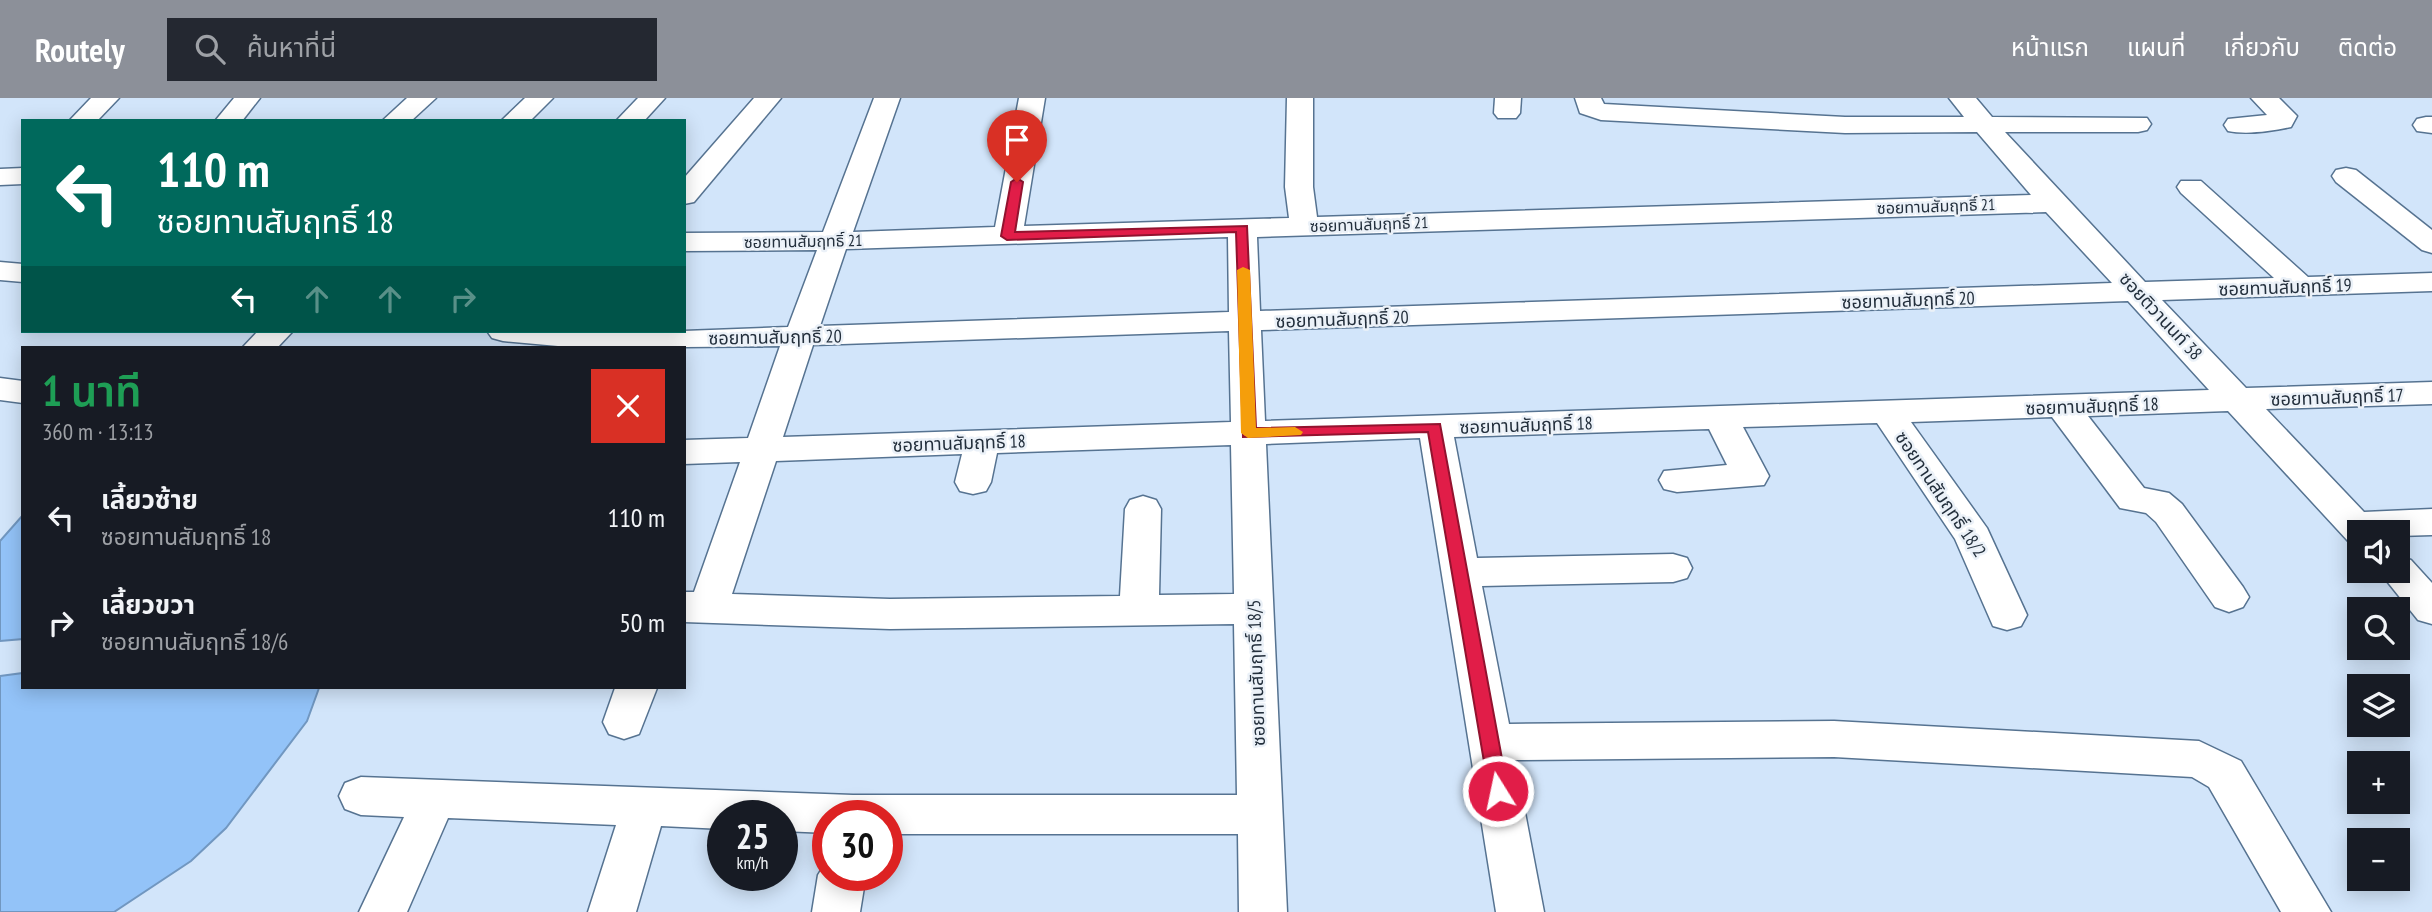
<!DOCTYPE html>
<html lang="th">
<head>
<meta charset="utf-8">
<style>
	body { margin:0; font-family:"PT Sans Narrow","Noto Sans Thai",sans-serif; background:#242831; color:#f1f3f6; height:100vh; display:flex; flex-direction:column; font-size:26px; white-space:nowrap }
	* { box-sizing:border-box; margin:0 }
	p { font-size:23px; color:#9ea1a6 }
	.icon { flex:none; width:38px; height:38px; fill:none; stroke:currentColor; stroke-width:2; stroke-linecap:round; stroke-linejoin:round }
	.map { position:relative; flex:1; overflow:hidden }
	.details { position:absolute; left:21px; top:248px; width:665px; height:343px; display:flex; flex-direction:column; background:#171b24; border-radius:0px; box-shadow:0 4px 18px #0003 }
	.details>* { flex:none }
	.hud { position:absolute; left:21px; top:21px; width:665px; height:214px; border-radius:0px; box-shadow:0 4px 18px #0003; background:#00695c; color:#fff; overflow:hidden }
	.buttons { position:absolute; left:2347px; top:422px; display:grid; gap:14px }
	.buttons a { display:grid; place-items:center; width:63px; height:63px; border-radius:0px; background:#171b24; box-shadow:0 4px 18px #0003; font-size:35px }
	.speed { position:absolute; left:707px; top:702px; display:flex; gap:14px; font-size:35px; font-weight:700; text-align:center }
	.speed>* { display:grid; place-content:center; width:91px; height:91px; border-radius:50%; background:#171b24; box-shadow:0 4px 18px #0003; line-height:1 }
	.speed small { font-size:18px; font-weight:400 }
	.speed .limit { border:10px solid #d22; background:#fff; color:#111 }
	.pin { position:absolute; display:grid; place-items:center; width:60px; height:60px; color:#fff; margin:-72px -30px; border-radius:50% 50% 50% 0; rotate:-45deg; box-shadow:0 0 7px #0007 }
	.pin .icon { rotate:45deg }
	.me { position:absolute; width:77px; margin:-38px; rotate:350deg; stroke-linejoin:round; filter:drop-shadow(0 0 5px #0008) }
	.turn { display:flex; align-items:center; gap:24px; height:147px; padding:0 21px; font-size:32px }
	.turn .icon { width:91px; height:91px; stroke-width:2.5 }
	.turn b { display:block; font-size:49px; line-height:60px }
	.lanes { display:flex; align-items:center; height:66px; padding:0 21px; background:#0003; justify-content:center; gap:35px; direction:ltr }
	.lanes .off { opacity:.35 }
	.round { display:grid; place-items:center; flex:none; width:74px; height:74px; border-radius:0px; background:#242831 }
	.overview { display:flex; align-items:center; justify-content:space-between; height:119px; padding:0 21px }
	h1 { font-size:42px; font-weight:600; line-height:52px; color:#1e9e55 }
	ul { padding:0; list-style:none }
	li { display:flex; align-items:center; gap:21px; height:105px; padding:0 21px }
	li div { flex:1 }
	li b { display:block; font-size:26px }
	li em { font-style:normal }
	header { display:flex; align-items:center; gap:42px; box-sizing:border-box; height:98px; padding:0 35px; background:#8c9099; color:#fff }
	header strong { font-size:33px }
	nav { display:flex; gap:38px; margin-inline-start:auto; font-size:24px }
	.search { width:490px; height:63px; background:#242831; display:flex; align-items:center; gap:18px; box-sizing:border-box; padding:0 24px; border-radius:0px; color:#9ea1a6; font-size:26px }
	.map>svg:first-child { display:block }
</style>
</head>
<body>
<header>
<strong>Routely</strong>
<div class="search"><svg class="icon" aria-label="search" viewBox="0 0 24 24"><circle cx="10" cy="10" r="6"/><path d="M15 15l6 6"/></svg>ค้นหาที่นี่</div>
<nav><a>หน้าแรก</a><a>แผนที่</a><a>เกี่ยวกับ</a><a>ติดต่อ</a></nav>
</header>
<div class="map">
<svg width="2432" height="814" viewBox="0 0 2432 814">
	<rect width="100%" height="100%" fill="#d2e5fa"/>
	<g fill="#93c3f8" stroke="#7197c0" stroke-width="2">
		<polygon points="23,417 23,541 0,543 0,443"/>
		<polygon points="23,575 23,590 319,590 307,623 226,730 191,763 114,814 0,814 0,578"/>
	</g>
	<g fill="none" stroke-linecap="round" stroke-linejoin="round">
		<g stroke="#567391" stroke-width="3">
			<g id="minor">
				<polygon points="91,0 119,0 97,23 69,23"/>
				<polygon points="234,0 260,0 242,23 215,23"/>
				<polygon points="407,0 436,0 411,23 382,23"/>
				<polygon points="525,0 553,0 530,23 501,23"/>
				<polygon points="638,0 665,0 644,23 616,23"/>
				<polygon points="754,0 781,0 694,104 684,106 684,80"/>
				<path d="M874,0H900L853,134L995,129L1019,0H1045L1024,128L1289,120L1285,89L1287,0H1313V89L1317,119L2031,97L1977,34L1845,35L1601,22L1580,15L1575,0H1601L1604,6L1845,19H1964L1949,0H1976L1992,19L2147,20L2151,26L2147,32L2138,34H2005L2145,184L2274,180L2181,95L2177,89L2181,83H2201L2308,179L2432,175V193L2162,202L2246,290L2432,284V306L2266,311L2364,414L2432,411V437L2398,438V434H2359V447L2348,443L2228,313L2088,318L2144,390L2169,395L2182,406L2243,489L2249,499L2243,509L2229,514L2215,509L2156,424L2146,415L2120,410L2052,319L1911,324L1987,430L2027,517L2021,528L2007,532L1993,528L1955,441L1877,325L1743,329L1769,378L1764,387L1677,394L1664,391L1659,382L1664,373L1727,367L1709,331L1454,339L1477,460L1673,456L1687,460L1692,470L1687,480L1673,484L1482,488L1509,626L1834,623L2199,643L2241,663L2331,814H2281L2209,689L2192,679L1834,659L1515,662L1544,814H1496L1420,340L1266,346L1287,814H1239L1238,736H887V718H828V735L782,733V718H723V731L661,728L636,814H588L616,727L448,720L407,814H359L404,719L361,717L345,711L339,698L345,685L361,679L853,697H1237L1234,526L890,531L684,524V494H694L740,364L684,366V342L748,340L780,248L580,250L503,243L492,240L487,233H684L788,229L817,152L684,153V135L823,134ZM2046,114L2112,185L1260,213L1257,139ZM1228,139L1229,214L820,228L846,151ZM2128,203L2209,292L1265,323L1261,232ZM1229,233L1231,324L783,339L813,247ZM1231,347L1234,496L1159,497L1161,411L1156,402L1143,398L1130,402L1125,411L1120,498L890,501L732,496L776,363L962,356L955,384L960,393L973,396L986,393L991,384L997,355Z"/>
				<polygon points="1495,0 1521,0 1520,15 1516,20 1498,20 1494,15"/>
				<path d="M2251,0H2279L2297,18L2291,29C2272,33 2247,37 2228,33L2224,27L2228,21L2267,17Z"/>
				<polygon points="2426,19 2432,19 2432,35 2417,33 2413,27 2417,21"/>
				<polygon points="23,70 23,86 0,87 0,71"/>
				<polygon points="2346,70 2356,72 2432,132 2432,155 2422,152 2336,84 2332,78 2336,72"/>
				<polygon points="0,164 23,166 23,184 0,182"/>
				<polygon points="258,233 293,233 277,250 242,250"/>
				<polygon points="0,280 23,283 23,305 0,302"/>
				<polygon points="2398,458 2411,462 2432,485 2432,526 2418,522 2378,472 2398,472"/>
				<polygon points="615,590 657,590 639,636 624,641 609,636 603,624"/>
				<polygon points="828,761 828,777 866,777 860,814 812,814 818,777"/>
			</g>
		</g>
		<use href="#minor" fill="#fff" fill-rule="evenodd"/>
	</g>
	<polygon fill="#e11d48" stroke="#92132f" stroke-width="2" points="1017,80 1023,84 1015,134 1247,128 1256,330 1440,326 1508,693 1505,698 1491,698 1489,693 1428,334 1243,339 1236,134 1007,142 1001,138 1011,84"/>
	<polygon fill="#f59e0b" points="1243,169 1250,172 1256,330 1295,329 1303,334 1301,337 1248,340 1241,335 1237,172"/>
	<g text-anchor="middle" dominant-baseline="central" stroke-width="5" stroke-linejoin="round" paint-order="stroke">
		<g font-size="16" fill="#232f3c" stroke="#ebf1f8">
			<text transform="translate(1936 108) rotate(-2)">ซอยทานสัมฤทธิ์ 21</text>
			<text transform="translate(1369 126) rotate(-2)">ซอยทานสัมฤทธิ์ 21</text>
			<text transform="translate(803 143) rotate(-1)">ซอยทานสัมฤทธิ์ 21</text>
		</g>
		<g font-size="18" fill="#232f3c" stroke="#ebf1f8">
			<text transform="translate(2285 189) rotate(-2)">ซอยทานสัมฤทธิ์ 19</text>
			<text transform="translate(1908 202) rotate(-2)">ซอยทานสัมฤทธิ์ 20</text>
			<text transform="translate(2161 218) rotate(47)">ซอยติวานนท์ 38</text>
			<text transform="translate(1342 221) rotate(-2)">ซอยทานสัมฤทธิ์ 20</text>
			<text transform="translate(775 239) rotate(-1)">ซอยทานสัมฤทธิ์ 20</text>
			<text transform="translate(2337 299) rotate(-2)">ซอยทานสัมฤทธิ์ 17</text>
			<text transform="translate(2092 308) rotate(-2)">ซอยทานสัมฤทธิ์ 18</text>
			<text transform="translate(1526 327) rotate(-2)">ซอยทานสัมฤทธิ์ 18</text>
			<text transform="translate(959 345) rotate(-2)">ซอยทานสัมฤทธิ์ 18</text>
			<text transform="translate(1941 396) rotate(56)">ซอยทานสัมฤทธิ์ 18/2</text>
			<text transform="translate(1256 575) rotate(-92)">ซอยทานสัมฤทธิ์ 18/5</text>
		</g>
	</g>
</svg>
<div class="buttons">
<a><svg class="icon" aria-label="sound" viewBox="0 0 24 24"><path d="M4 9h4l5-4v14l-5-4H4zM17 9q2 3 0 6"/></svg></a>
<a><svg class="icon" aria-label="search" viewBox="0 0 24 24"><circle cx="10" cy="10" r="6"/><path d="M15 15l6 6"/></svg></a>
<a><svg class="icon" aria-label="layers" viewBox="0 0 24 24"><path d="M12 4l9 5-9 5-9-5zM3 14l9 5 9-5"/></svg></a>
<a>+</a>
<a>−</a>
</div>
<div class="speed"><div>25<small>km/h</small></div><div class="limit">30</div></div>
<div class="pin" style="left:1017px;top:84px;background:#d93025"><svg class="icon" aria-label="arrive" viewBox="0 0 24 24"><path d="M6 21V4h12l-3 4 3 4H6"/></svg></div>
<svg class="me" style="left:1498px;top:693px" viewBox="-20 -20 40 40"><circle r="17" fill="#e11d48" stroke="#fff" stroke-width="3"/><path d="M0-11L8 9 0 5-8 9z" fill="#fff"/></svg>
<div class="hud">
<div class="turn"><svg class="icon" aria-label="left" viewBox="0 0 24 24"><path d="M17 20v-9H6M10 6l-5 5 5 5"/></svg><div><b>110 m</b>ซอยทานสัมฤทธิ์ 18</div></div>
<div class="lanes"><svg class="icon" aria-label="left" viewBox="0 0 24 24"><path d="M17 20v-9H6M10 6l-5 5 5 5"/></svg><svg class="icon off" aria-label="ahead" viewBox="0 0 24 24"><path d="M12 20V5M6 11l6-6 6 6"/></svg><svg class="icon off" aria-label="ahead" viewBox="0 0 24 24"><path d="M12 20V5M6 11l6-6 6 6"/></svg><svg class="icon off" aria-label="right" viewBox="0 0 24 24"><path d="M7 20v-9h11M14 6l5 5-5 5"/></svg></div>
</div>
<section class="details">
<div class="overview"><div><h1>1 นาที</h1><p>360 m · 13:13</p></div><a class="round" style="background:#d93025;color:#fff"><svg class="icon" aria-label="close" viewBox="0 0 24 24"><path d="M6 6l12 12M18 6L6 18"/></svg></a></div>
<ul>
<li><svg class="icon" aria-label="left" viewBox="0 0 24 24"><path d="M17 20v-9H6M10 6l-5 5 5 5"/></svg><div><b>เลี้ยวซ้าย</b><p>ซอยทานสัมฤทธิ์ 18</p></div><em>110 m</em></li>
<li><svg class="icon" aria-label="right" viewBox="0 0 24 24"><path d="M7 20v-9h11M14 6l5 5-5 5"/></svg><div><b>เลี้ยวขวา</b><p>ซอยทานสัมฤทธิ์ 18/6</p></div><em>50 m</em></li>
</ul>
</section>
</div>
</body>
</html>
